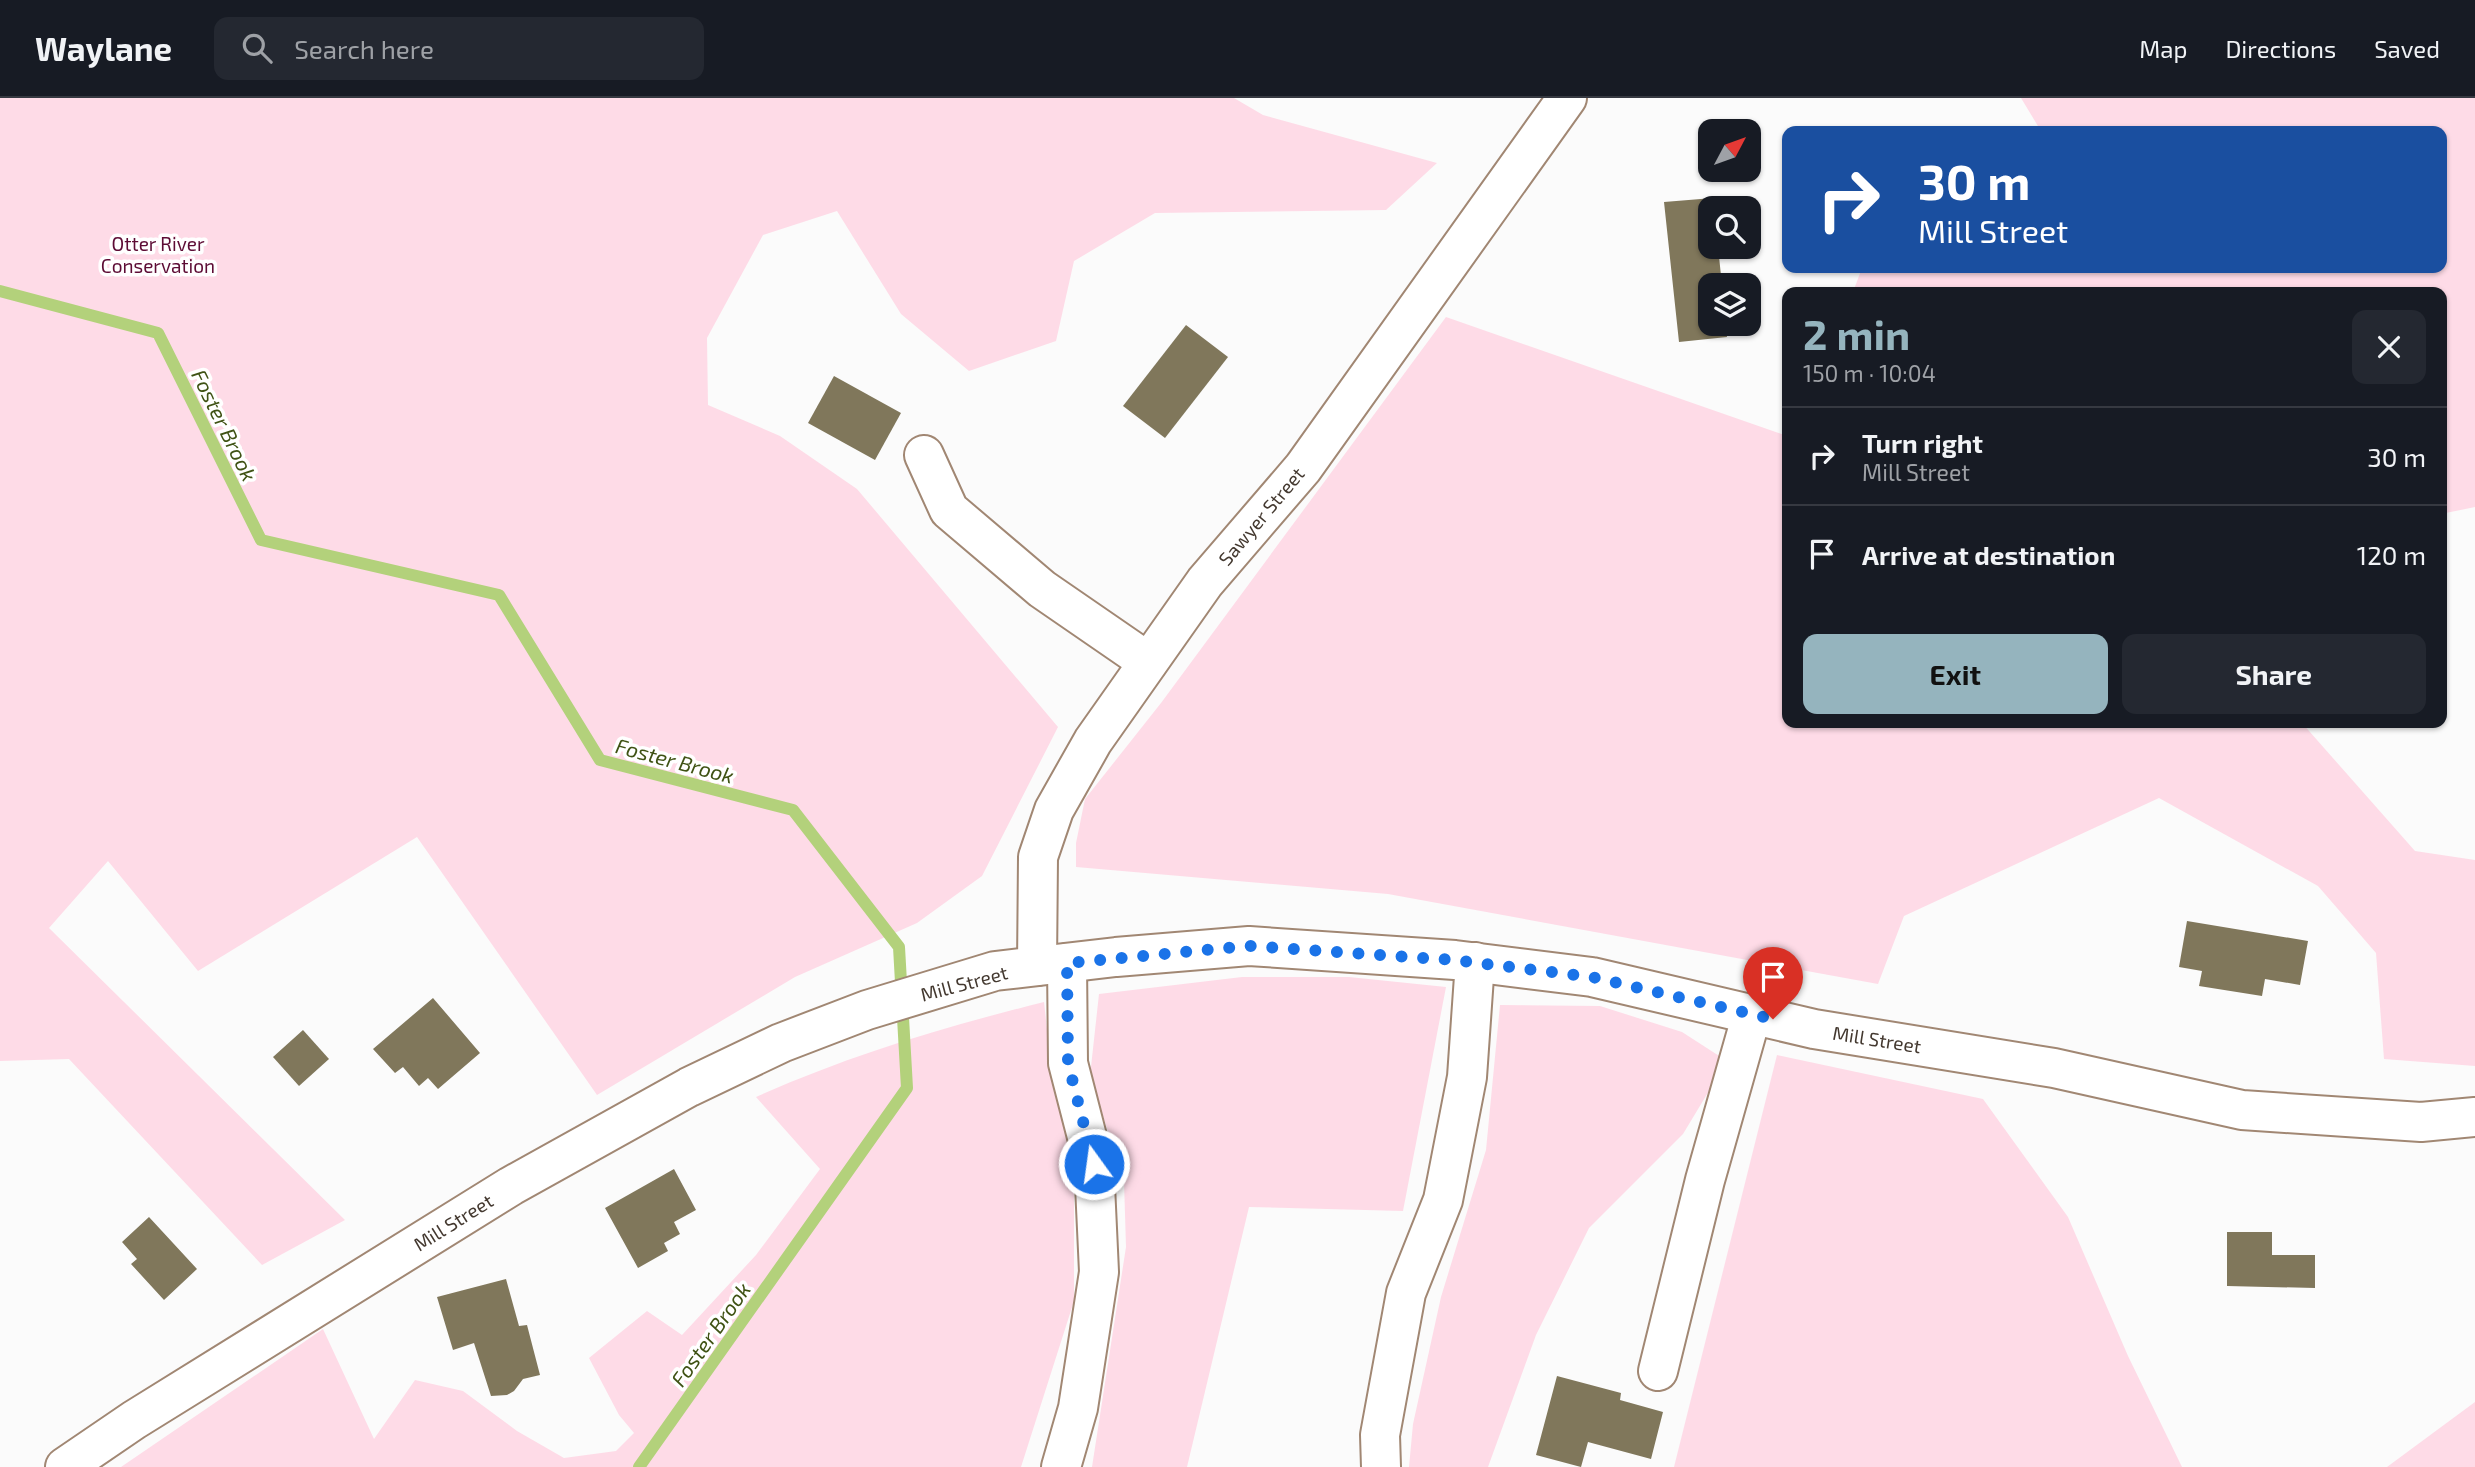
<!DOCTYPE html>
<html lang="en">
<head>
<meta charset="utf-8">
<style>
	body { margin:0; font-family:"Exo 2",sans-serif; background:#242831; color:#f1f3f6; height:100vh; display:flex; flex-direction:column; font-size:26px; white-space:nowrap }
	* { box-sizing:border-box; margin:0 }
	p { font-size:23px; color:#9ea1a6 }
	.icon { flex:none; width:38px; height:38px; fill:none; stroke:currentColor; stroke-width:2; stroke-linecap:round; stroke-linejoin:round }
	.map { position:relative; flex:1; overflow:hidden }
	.sheet { position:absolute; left:1782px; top:189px; width:665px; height:441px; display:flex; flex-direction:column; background:#171b24; border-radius:14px; box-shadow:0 2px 5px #0004 }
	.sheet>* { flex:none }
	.guide { position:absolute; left:1782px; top:28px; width:665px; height:147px; border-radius:14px; box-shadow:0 2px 5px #0004; background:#1a4fa0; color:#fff; overflow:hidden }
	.needle { width:46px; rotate:49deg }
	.buttons { position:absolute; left:1698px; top:21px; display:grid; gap:14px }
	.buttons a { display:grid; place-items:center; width:63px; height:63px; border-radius:14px; background:#171b24; box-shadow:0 2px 5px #0004; font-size:35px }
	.pin { position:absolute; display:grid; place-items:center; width:60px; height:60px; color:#fff; margin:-72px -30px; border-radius:50% 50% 50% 0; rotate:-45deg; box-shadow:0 0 7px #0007 }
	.pin .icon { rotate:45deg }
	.me { position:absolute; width:77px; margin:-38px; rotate:346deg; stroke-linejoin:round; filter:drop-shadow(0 0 5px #0008) }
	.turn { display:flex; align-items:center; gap:24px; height:147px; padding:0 21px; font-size:32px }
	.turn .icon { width:91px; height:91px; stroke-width:2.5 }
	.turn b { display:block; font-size:49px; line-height:60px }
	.round { display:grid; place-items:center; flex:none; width:74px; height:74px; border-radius:14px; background:#242831 }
	.overview { display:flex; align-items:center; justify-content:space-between; height:119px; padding:0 21px }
	h1 { font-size:42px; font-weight:700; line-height:52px; color:#95b4be }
	.button { display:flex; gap:14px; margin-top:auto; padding:14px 21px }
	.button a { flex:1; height:80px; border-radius:14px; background:#95b4be; color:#111; font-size:28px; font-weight:700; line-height:80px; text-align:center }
	.button a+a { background:#242831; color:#f1f3f6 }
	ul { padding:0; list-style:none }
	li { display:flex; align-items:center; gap:21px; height:98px; padding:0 21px; border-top:2px solid #363941 }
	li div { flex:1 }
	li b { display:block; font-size:26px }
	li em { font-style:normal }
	header { display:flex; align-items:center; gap:42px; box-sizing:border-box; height:98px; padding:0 35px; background:#171b24; border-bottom:2px solid #363941 }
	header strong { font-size:33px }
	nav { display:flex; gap:38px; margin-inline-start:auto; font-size:24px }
	.search { width:490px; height:63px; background:#242831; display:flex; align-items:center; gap:18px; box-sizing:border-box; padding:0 24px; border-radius:14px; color:#9ea1a6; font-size:26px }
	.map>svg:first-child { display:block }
</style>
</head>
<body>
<header>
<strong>Waylane</strong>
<div class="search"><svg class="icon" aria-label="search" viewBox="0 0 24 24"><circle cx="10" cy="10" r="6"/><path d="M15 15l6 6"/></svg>Search here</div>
<nav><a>Map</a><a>Directions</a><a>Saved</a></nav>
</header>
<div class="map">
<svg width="2475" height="1369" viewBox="0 0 2475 1369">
	<rect width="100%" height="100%" fill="#fbfbfb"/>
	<g fill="#fedbe7">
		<polygon points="0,0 1234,0 1263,17 1437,65 1386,112 1155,115 1074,163 1056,243 969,273 901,216 837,113 763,137 707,240 708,307 780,338 857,391 1058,629 982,778 917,825 795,879 597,997 417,739 198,873 108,763 49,830 345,1122 262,1167 69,961 0,963"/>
		<polygon points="2021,0 2475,0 2475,409 2441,416 2441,194 1853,194 1862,170 2441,170 2441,33 2041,33"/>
		<polygon points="1446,219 1787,338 1787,625 2302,625 2415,753 2475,762 2475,968 2384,961 2376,855 2318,788 2159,700 1904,818 1878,886 1388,796 1076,769 1076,745 1085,701 1161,605"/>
		<polygon points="1242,879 1349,879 1446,889 1403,1113 1249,1109 1187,1369 1092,1369 1126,1149 1124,1083 1090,978 1099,896"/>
		<path d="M1044,904L1054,994L1074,1058V1203L1021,1369H121L323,1231L374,1341L415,1282L463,1293L517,1333L564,1360L616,1353L634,1335L619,1317L589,1260L647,1213L682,1237L756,1157L820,1071L756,999C850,957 944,929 1044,904Z"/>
		<polygon points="1500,907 1600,908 1682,934 1727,963 1683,1036 1589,1130 1536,1237 1488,1369 1409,1369 1413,1326 1441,1199 1486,1052"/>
		<polygon points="1777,957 1983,1001 2068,1119 2128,1258 2182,1369 1674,1369"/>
		<polygon points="2475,1304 2475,1369 2387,1369"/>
	</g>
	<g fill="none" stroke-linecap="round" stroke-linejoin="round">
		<polyline stroke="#b3d17b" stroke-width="12" points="0,193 158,235 261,442 499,497 600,662 793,712 899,849 907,990 639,1369"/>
	</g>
	<g fill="#80775b">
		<polygon points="1713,100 1714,110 1710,110 1710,149 1718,149 1722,187 1710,187 1710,226 1725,226 1727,239 1679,244 1664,104"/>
		<polygon points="1186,227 1228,259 1165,340 1123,308"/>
		<polygon points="834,278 901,315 875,362 808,325"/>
		<polygon points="2187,823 2308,843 2300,887 2265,881 2262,898 2199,888 2202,873 2179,869"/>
		<polygon points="433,900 480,955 438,991 428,980 419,988 403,969 395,975 373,951"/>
		<polygon points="303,932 329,961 299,988 273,959"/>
		<polygon points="674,1071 696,1112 674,1124 680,1136 664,1145 668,1153 638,1170 605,1110"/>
		<polygon points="149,1119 197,1171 164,1202 131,1166 137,1161 122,1144"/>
		<polygon points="2227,1134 2272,1134 2272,1157 2315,1157 2315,1190 2227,1188"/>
		<polygon points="506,1181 519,1228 527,1227 540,1277 523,1281 514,1293 507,1297 491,1298 474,1245 453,1252 437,1199"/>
		<polygon points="1557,1278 1621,1295 1620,1302 1663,1314 1651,1361 1588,1344 1581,1369 1536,1357"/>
	</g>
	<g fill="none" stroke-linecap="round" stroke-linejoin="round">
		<g stroke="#a18773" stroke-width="42">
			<g id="minor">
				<polyline points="924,357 949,412 1042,491 1148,564"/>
				<polyline points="1037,868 1038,759 1054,712 1093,643 1205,484 1303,370 1567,0"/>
				<polyline points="1658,1273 1705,1082 1752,916"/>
				<polyline points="65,1369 134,1322 511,1088 689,989 781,945 867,912 995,873 1116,859 1249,848 1455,862 1592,879 1814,931 2054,970 2242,1012 2421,1024 2475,1019"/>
				<polyline points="1061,1369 1078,1310 1099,1174 1094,1066 1068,965 1067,865"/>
				<polyline points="1381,1369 1380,1337 1406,1195 1443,1102 1467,979 1475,864"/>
			</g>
		</g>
		<use href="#minor" stroke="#fff" stroke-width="38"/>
	</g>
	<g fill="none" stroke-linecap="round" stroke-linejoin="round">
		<polyline stroke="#1a73e8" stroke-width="12" stroke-dasharray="0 21.6" points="1094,1066 1068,965 1067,865 1249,848 1454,862 1592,879 1773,921"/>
	</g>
	<g text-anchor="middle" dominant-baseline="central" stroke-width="7" stroke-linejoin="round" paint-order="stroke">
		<g font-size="19" fill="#5d0c35" stroke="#fff">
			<text x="158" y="145">Otter River<tspan x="158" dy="22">Conservation</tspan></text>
		</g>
		<g font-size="19" fill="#443930" stroke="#fff">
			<text transform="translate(1261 418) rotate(-50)">Sawyer Street</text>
			<text transform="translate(964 885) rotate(-15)">Mill Street</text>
			<text transform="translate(1877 941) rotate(9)">Mill Street</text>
			<text transform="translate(453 1124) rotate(-32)">Mill Street</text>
		</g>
		<g font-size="21" font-style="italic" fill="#3f5214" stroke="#fff">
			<text transform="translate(225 327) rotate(64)">Foster Brook</text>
			<text transform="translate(675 662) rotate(15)">Foster Brook</text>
			<text transform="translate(710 1236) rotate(-55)">Foster Brook</text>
		</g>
	</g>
</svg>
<div class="buttons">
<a><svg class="needle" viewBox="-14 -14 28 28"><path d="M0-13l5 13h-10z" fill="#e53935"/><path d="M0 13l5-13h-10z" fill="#9ea1a6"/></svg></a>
<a><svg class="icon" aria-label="search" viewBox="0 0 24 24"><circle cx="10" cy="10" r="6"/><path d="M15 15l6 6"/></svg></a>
<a><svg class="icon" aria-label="layers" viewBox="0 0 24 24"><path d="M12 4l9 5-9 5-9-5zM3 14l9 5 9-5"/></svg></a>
</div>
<div class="pin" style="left:1773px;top:921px;background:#d93025"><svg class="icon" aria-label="arrive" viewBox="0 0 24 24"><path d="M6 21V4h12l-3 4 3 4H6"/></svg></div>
<svg class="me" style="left:1094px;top:1066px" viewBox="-20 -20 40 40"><circle r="17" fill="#1a73e8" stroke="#fff" stroke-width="3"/><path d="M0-11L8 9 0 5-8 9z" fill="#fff"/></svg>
<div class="guide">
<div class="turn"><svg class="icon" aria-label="right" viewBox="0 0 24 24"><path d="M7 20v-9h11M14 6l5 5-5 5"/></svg><div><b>30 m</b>Mill Street</div></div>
</div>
<section class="sheet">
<div class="overview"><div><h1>2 min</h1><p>150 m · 10:04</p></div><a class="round"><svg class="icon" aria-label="close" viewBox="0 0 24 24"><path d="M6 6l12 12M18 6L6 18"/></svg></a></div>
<ul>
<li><svg class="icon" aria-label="right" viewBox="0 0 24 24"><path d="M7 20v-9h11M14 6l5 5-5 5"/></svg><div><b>Turn right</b><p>Mill Street</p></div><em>30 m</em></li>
<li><svg class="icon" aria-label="arrive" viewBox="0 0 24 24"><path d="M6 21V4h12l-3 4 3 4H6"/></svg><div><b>Arrive at destination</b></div><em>120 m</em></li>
</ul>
<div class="button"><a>Exit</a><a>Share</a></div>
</section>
</div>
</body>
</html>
